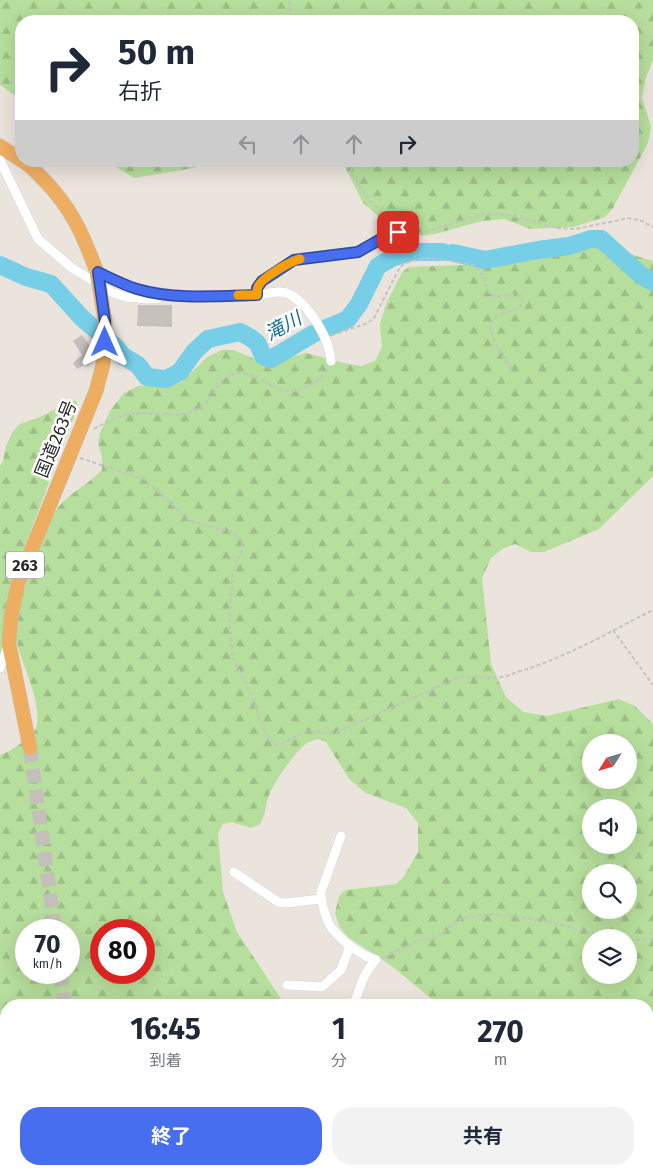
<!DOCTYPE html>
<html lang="ja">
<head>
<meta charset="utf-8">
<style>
	body { margin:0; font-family:"Fira Sans","Noto Sans JP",sans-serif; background:#f2f2f3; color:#1f2937; height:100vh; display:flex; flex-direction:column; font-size:19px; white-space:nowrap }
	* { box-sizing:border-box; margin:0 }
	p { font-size:16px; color:#747a83 }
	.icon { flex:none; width:28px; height:28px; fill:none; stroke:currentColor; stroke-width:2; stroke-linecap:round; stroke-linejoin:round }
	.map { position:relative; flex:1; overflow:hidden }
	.side { position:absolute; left:0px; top:999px; width:654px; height:176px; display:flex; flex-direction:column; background:#fff; border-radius:20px 20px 0 0; box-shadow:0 5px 20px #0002 }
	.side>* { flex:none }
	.top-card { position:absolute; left:15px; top:15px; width:624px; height:152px; border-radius:20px; box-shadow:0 5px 20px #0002; background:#fff; color:#1f2937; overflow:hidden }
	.needle { width:32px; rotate:233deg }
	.tools { position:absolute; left:582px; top:734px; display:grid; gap:10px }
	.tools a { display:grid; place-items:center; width:55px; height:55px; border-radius:50%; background:#fff; box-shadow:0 5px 20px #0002; font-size:25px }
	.speed { position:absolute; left:15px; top:919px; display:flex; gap:10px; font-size:25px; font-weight:700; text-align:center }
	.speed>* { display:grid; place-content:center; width:65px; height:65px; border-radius:50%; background:#fff; box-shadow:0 5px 20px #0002; line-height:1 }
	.speed small { font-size:12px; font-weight:400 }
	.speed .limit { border:8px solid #d22; background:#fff; color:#111 }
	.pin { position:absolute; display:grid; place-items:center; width:42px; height:42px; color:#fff; margin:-21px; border-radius:10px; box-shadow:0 2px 8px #0006 }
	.me { position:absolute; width:55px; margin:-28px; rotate:0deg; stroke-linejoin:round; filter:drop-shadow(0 0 4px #0008) }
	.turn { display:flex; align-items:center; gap:18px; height:105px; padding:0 20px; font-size:22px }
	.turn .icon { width:65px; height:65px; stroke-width:2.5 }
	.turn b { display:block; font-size:35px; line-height:42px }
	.lanes { display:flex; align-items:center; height:48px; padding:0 20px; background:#0003; justify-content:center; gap:25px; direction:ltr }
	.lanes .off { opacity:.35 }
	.eta { display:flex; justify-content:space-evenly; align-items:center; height:85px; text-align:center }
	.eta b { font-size:30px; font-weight:700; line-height:35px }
	.cta { display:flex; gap:10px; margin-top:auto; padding:10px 20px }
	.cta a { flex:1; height:58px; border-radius:20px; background:#466eee; color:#fff; font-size:20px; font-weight:700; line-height:58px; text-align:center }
	.cta a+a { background:#f2f2f3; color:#1f2937 }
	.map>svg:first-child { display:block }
</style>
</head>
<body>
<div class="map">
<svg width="653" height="1174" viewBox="0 0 653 1174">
	<defs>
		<pattern id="forest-firs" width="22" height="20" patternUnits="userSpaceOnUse" patternTransform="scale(1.25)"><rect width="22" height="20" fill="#b6de9c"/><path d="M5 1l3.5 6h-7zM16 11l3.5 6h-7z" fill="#9dbf87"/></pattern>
	</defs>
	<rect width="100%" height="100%" fill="#ebe4dc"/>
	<g fill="url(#forest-firs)" fill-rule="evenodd">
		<polygon points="0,0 653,0 653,60 646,77 642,98 651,127 648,143 613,208 605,217 573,227 530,229 504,219 482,221 435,234 420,236 382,219 363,203 342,161 632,161 632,21 21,21 21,100 0,85"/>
		<polygon points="106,161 221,161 194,168 134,178"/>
		<path d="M593,243L653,261V476L599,529L544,552H531L515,544L504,548L491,558L482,578L491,664L506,697L523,712L547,716L619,699L635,706L653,724V1174H247L244,1169H648V1005H434V1001L393,967L348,937L339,926L335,913L339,896L346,890L396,884L403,878L418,852V823L406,808L366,793L349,779L326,742L318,739C314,740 310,741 307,743C296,750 271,786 268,798C265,808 266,813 260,824L251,828L231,822L223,824L218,833L223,892L237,932L285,1005H6V1169H25C17,1174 10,1174 0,1170V755C9,753 33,736 36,728C43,705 24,670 18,647C10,617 40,527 61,504C73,491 90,483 102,470V457L98,443L100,433L110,411L123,394L138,386H171L182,382L207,357L222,350H233L255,359L269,363L306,353L344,363L361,366L375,361L382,347L380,324L386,304L402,272L409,267L511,263ZM591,742H629V780H591ZM591,808H629V845H591ZM591,872H629V910H591ZM26,930H69V972H26ZM101,930H144V972H101ZM591,938H629V975H591Z"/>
		<polygon points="73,400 77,402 77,408 14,575 5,635 0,655 0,466 3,461 6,446 13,431 20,424 40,417"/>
		<polygon points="106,1169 207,1169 205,1171 197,1174 108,1174"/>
	</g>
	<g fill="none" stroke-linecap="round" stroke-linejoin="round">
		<g stroke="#76cee7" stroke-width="18">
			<polyline points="453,253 485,260 538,250 569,246 591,239 601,239 642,276 653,282"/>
			<polyline points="0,265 26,277 51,284 83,319 116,347 123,356 138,365 147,377 166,379 180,372 194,352 208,339 240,332 251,338 258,344 263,356 271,359 313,334 348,319 359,304 378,266 394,257 411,252 443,252"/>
		</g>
	</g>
	<g fill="#c6c1bc">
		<polygon points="138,305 172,305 172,327 137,326"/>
		<polygon points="82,335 95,353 94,361 86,367 85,365 77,369 73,363 82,355 73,341"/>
	</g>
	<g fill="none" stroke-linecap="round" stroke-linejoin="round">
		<g stroke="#c4bfb8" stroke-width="14" stroke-dasharray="14 7" stroke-linecap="butt">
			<polyline points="30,748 55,930"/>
			<polyline points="60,972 65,1005"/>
		</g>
		<g stroke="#d2d6e2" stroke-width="10">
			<g id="minor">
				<polyline points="0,160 38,239 72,268 113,293 126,297 149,299 158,298 161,293"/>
				<path d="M97,272C129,286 150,293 185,295C208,296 234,297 257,295C269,294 280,289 291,295C310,306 330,340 331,361"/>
				<polyline points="257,295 257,288 262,281 294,260 359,251 386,235 398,232"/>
				<polyline points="0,668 8,647"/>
				<path d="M234,872L278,902L286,903L321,899C328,926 328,927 350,946L341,970L322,987L287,985"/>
				<polyline points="321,899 321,892 341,836"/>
				<path d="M350,946L364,955L376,960C364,971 359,990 354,1005"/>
				<polyline points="102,1169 103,1174"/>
			</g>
		</g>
		<g stroke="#c3c3c3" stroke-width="15">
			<g id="trunk">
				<polyline points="0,146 21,160"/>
				<path d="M23,161C31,166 37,173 43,179C72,208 83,235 97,272"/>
				<polyline points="30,748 9,644 11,617 18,583 96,391"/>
				<polyline points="88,1169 88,1174"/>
			</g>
		</g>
		<g stroke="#c3c3c3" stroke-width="2" stroke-dasharray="4 2.5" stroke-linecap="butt">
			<polyline points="289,1 291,21"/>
			<polyline points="350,161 352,175 372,203 393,224"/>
			<polyline points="406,232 416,234 423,233 481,214 509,215 557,228 575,229 629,218 642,221 653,227"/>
			<path d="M332,335L368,323L374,318L400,267C416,253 454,261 474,265C478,269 482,273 484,278C486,286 486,296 496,296C505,297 513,293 521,296C529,316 495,307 491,324C488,338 507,362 514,373"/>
			<path d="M94,429C106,422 118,415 132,414C155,411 175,420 196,410C214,402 216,378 233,374C253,368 271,391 291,391C295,391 301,389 305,387C315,384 323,377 328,368"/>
			<path d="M80,458L144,479L190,521L232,532L242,540L241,552L233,570L229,615L233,659L250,691L263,729L274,745L282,744L296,736L308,731L335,733L459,677C473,675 487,679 501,677C509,676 516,672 524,670C569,656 611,631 653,610"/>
			<polyline points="613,630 653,685"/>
			<polyline points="629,940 651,939 651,931 653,929"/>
			<polyline points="384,957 420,940 436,938 462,918 490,914 543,920 611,938"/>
			<polyline points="648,1168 653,1168"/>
			<polyline points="223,1169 224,1174"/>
			<polyline points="615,1174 638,1169"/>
		</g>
		<use href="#minor" stroke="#fff" stroke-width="9"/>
		<use href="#trunk" stroke="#eeae62" stroke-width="14"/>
		<g stroke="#c3c3c3" stroke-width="15" stroke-linecap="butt">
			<polyline id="trunk-bridge" points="96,391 103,365 105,321 97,272"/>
		</g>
		<use href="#trunk-bridge" stroke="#eeae62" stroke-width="14"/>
	</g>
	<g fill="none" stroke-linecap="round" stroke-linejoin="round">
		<g stroke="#2e489b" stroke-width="12">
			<path id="route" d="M105,342V321L98,272C110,278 124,285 137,289C173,300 220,296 257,295V288L262,281L294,260L358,252L386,236L398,232"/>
		</g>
		<use href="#route" stroke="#466eee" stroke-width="9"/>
		<path stroke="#f59e0b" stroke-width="9" d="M238,295H257C257,293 257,289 258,287C261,278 291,261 300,259"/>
	</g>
	<g text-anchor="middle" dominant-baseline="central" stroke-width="5" stroke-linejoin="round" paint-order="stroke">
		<rect fill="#fff" stroke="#6a6a6a" stroke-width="1" x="6" y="551.5" width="38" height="27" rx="4"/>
		<g font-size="16" font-weight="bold" fill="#2a2a2a">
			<text x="25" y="565">263</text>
		</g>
		<g font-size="18" fill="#2a2a2a" stroke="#fff">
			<text transform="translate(56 439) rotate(-68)">国道263号</text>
		</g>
		<g font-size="19" font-style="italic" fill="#166d92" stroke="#fff">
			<text transform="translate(283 326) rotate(-29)">滝川</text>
		</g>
	</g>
</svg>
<div class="tools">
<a><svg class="needle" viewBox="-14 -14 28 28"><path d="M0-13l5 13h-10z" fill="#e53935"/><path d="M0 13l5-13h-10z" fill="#747a83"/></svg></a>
<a><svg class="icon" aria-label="sound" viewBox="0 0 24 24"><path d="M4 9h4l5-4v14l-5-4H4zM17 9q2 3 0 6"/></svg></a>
<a><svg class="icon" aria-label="search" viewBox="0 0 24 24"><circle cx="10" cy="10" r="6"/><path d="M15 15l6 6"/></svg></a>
<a><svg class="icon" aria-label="layers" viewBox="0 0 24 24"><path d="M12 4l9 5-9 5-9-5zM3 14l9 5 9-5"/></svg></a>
</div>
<div class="speed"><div>70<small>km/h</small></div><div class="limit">80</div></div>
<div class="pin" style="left:398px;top:232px;background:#d93025"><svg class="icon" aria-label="arrive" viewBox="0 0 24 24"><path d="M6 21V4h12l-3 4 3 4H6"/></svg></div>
<svg class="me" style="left:105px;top:342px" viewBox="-20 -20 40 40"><path d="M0-17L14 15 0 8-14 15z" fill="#466eee" stroke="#fff" stroke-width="4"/></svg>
<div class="top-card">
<div class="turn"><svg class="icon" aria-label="right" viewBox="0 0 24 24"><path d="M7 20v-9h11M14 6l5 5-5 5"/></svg><div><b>50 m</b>右折</div></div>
<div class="lanes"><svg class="icon off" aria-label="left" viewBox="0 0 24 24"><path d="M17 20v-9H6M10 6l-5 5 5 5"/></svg><svg class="icon off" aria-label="ahead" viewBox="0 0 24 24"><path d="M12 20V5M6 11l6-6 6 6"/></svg><svg class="icon off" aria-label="ahead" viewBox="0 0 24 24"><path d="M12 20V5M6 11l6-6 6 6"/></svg><svg class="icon" aria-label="right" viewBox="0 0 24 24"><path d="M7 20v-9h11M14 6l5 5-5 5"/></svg></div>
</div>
<section class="side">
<div class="eta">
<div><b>16:45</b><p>到着</p></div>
<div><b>1</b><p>分</p></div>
<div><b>270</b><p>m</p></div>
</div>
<div class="cta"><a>終了</a><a>共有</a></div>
</section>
</div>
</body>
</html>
